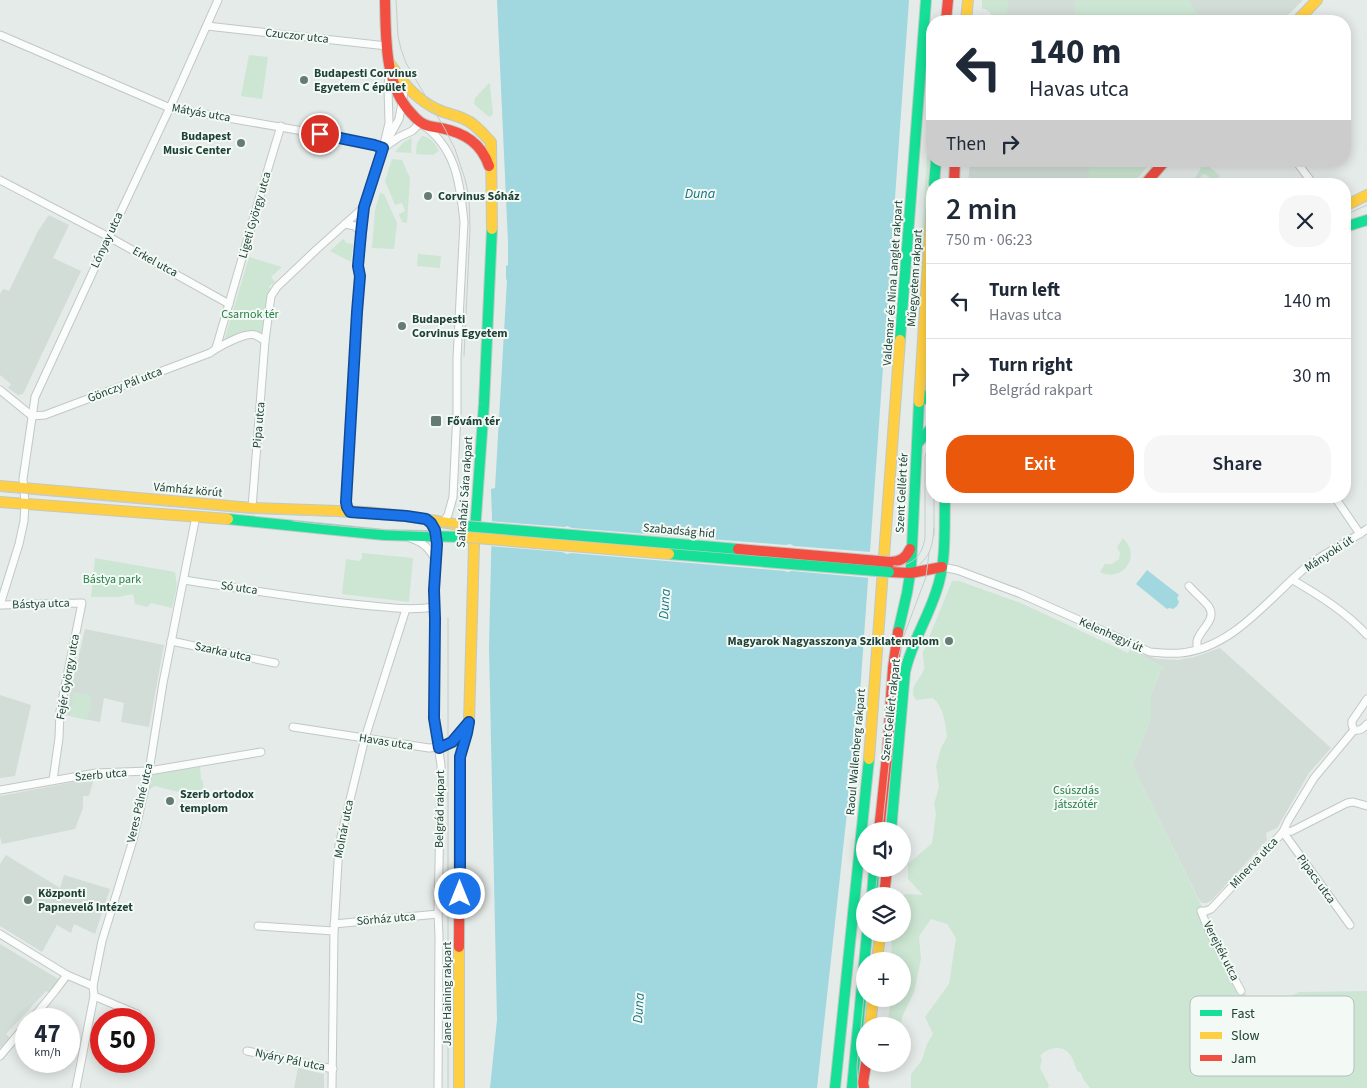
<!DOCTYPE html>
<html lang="en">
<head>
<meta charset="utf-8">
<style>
	body { margin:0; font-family:"Source Sans 3",sans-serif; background:#f6f6f7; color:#1f2937; height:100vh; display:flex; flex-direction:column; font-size:19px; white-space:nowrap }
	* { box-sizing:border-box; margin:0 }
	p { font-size:16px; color:#747a83 }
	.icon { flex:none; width:28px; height:28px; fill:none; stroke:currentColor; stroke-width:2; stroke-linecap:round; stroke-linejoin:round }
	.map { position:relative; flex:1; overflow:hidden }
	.drawer { position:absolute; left:926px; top:178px; width:425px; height:325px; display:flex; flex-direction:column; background:#fff; border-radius:20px; box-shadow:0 2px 12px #0003 }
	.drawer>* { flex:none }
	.hud { position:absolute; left:926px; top:15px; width:425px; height:152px; border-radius:20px; box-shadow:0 2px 12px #0003; background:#fff; color:#1f2937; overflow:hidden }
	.fabs { position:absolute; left:856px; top:822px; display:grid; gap:10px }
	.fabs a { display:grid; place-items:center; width:55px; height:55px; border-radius:50%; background:#fff; box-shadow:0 2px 12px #0003; font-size:25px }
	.speed { position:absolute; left:15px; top:1008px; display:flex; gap:10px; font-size:25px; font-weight:700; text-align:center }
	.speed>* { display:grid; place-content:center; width:65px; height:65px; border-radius:50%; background:#fff; box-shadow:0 2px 12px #0003; line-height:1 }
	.speed small { font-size:12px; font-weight:400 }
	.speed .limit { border:8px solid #d22; background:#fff; color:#111 }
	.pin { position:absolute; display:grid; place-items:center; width:42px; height:42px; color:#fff; margin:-21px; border:2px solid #fff; border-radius:50%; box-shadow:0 1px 5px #0007 }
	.me { position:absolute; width:55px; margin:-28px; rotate:0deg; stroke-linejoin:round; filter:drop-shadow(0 0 4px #0008) }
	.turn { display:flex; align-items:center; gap:18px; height:105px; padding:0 20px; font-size:22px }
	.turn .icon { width:65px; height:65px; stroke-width:2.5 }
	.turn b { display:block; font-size:35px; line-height:42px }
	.then { display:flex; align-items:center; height:48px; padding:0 20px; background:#0003; gap:10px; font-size:19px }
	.round { display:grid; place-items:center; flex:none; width:52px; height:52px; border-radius:20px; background:#f6f6f7 }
	.summary { display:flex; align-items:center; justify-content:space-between; height:85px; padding:0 20px }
	h1 { font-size:30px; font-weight:600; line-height:38px }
	.button { display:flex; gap:10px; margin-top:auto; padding:10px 20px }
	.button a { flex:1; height:58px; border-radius:20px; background:#ea580c; color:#fff; font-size:20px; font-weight:600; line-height:58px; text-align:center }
	.button a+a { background:#f6f6f7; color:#1f2937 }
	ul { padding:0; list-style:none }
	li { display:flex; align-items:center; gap:15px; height:75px; padding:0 20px; border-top:1px solid #e0e1e3 }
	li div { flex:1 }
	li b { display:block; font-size:19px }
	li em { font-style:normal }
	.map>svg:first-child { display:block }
</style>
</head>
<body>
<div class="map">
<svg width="1367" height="1088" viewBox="0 0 1367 1088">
	<rect width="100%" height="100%" fill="#e5ebe8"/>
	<g fill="#d2ddd8">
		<polygon points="982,0 1303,0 1282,21 991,21 991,13 987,10 982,8"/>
		<polygon points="970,161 1152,161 1132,184 968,184"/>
		<polygon points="49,215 69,225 53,258 81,271 23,394 18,395 8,388 11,384 0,375 0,294 3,289 9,291 38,231"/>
		<polygon points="85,629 164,645 149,727 121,722 124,703 104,698 100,722 65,715"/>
		<polygon points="1220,648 1331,748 1309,773 1277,828 1266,833 1267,840 1211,901 1206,903 1202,903 1199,900 1132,765 1151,718 1151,695 1162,666 1129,650 1158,659 1178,660 1194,657"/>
		<polygon points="0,695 31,705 15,776 0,778"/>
		<polygon points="94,778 89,796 83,796 83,808 75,829 2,844 0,837 0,796"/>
		<polygon points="6,855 60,888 64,875 110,889 95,934 74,924 71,933 57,925 42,952 0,926 0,864"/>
		<polygon points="0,944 60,980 50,993 46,991 6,1034 11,1039 4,1048 0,1047"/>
		<polygon points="298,1068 324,1074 324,1088 294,1088"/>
	</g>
	<g fill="#cde6d3">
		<path d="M982,0H1008L1007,21L991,20C992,13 989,9 982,8Z"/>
		<polygon points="1075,0 1188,0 1203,21 1074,21"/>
		<polygon points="249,55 268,57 262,99 241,96"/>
		<polygon points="489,83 490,84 493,115 489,117 474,104 475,98"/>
		<polygon points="932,86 932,131 923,257 920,257"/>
		<path d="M422,136C430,137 435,143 439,151L433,155L416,154L417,143Z"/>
		<polygon points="412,138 411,153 395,152 404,142"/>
		<polygon points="392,159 402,160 410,178 407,223 402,222 399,214 405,211 402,203 395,205 385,181"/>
		<polygon points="1064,161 1152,161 1132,184 1088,184 1089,167 1064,165"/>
		<path d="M1206,164L1220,176L1214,182L1207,175L1203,174L1195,184H1192C1194,177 1199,174 1201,167Z"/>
		<polygon points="380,193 384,194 397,223 394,249 372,248 375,210"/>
		<polygon points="343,239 347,243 353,244 351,262 330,251"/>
		<polygon points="418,254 441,256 440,268 417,266"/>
		<path d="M249,257L282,267L271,277L275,282L269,287L272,290L268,297L264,335C251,327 237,336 224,341Z"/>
		<path d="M1123,538C1142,556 1123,583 1100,572L1105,564H1112L1119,559L1120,553L1117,547Z"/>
		<polygon points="362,553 413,558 409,602 342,594 346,559 359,561 362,558"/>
		<polygon points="95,558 175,572 177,586 172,608 151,603 147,607 135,604 133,594 118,597 91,597"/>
		<path d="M952,581H959L1021,603L1128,653L1129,650L1162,666L1164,665L1166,669L1160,670L1151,695V718L1132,765L1243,990L1257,1013L1299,992L1367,991V1088H1090L1083,1079L1081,1073L1077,1071C1075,1066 1074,1060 1071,1056C1063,1044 1048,1047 1040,1056L1042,1059L1040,1068L1049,1085L1048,1088H911V1074L922,1060L927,1044L933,1034L925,1017L949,984L956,938L947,924L931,919L919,936L921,959L914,992L902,1017L901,1026H887L891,999H902V961H892L891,934H902V896H899L907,894L923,895L908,879V864L932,843L936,814L934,804L939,787L936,766L941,748L947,737C945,723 944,707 933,698L916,700C907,688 921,679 924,669C925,663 922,657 923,652Z"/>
		<polygon points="74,692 92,696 87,720 70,716"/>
		<polygon points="200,767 201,780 203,781 204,793 195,791 194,796 155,786 150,789 153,776 155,774"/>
	</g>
	<g fill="#a1d7de">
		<polygon points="497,0 909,0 860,693 817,1088 490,1088 497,1020 489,647 492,517 491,489 495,488 507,280 506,279 506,266 508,265 508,242"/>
		<polygon points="1147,570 1179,595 1177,598 1179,602 1177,606 1173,609 1169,608 1167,609 1136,584"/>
	</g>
	<polygon fill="#e5ebe8" points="489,521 565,527 567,526 572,528 786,545 790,544 794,546 871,552 870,578 792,571 787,572 785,571 571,553 567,554 562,552 489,546"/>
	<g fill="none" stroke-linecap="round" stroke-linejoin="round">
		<g stroke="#c2c8c5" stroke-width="9">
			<g id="street">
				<polyline points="207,26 387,46"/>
				<polyline points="0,35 170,108 320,134 374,145 383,148"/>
				<polyline points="388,139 399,119 405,86"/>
				<path d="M383,148L399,137L412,131L420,123C456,146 460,183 464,222L457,358V411L453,497L448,515L443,522"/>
				<polyline points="1296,161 1313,184"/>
				<polyline points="0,180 109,237 229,304"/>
				<polyline points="345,224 355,226 361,233"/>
				<path d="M216,348C238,274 258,200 281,126"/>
				<polyline points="0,390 32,416"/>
				<path d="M32,416L45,415L210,353C218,347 245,332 255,335C259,336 262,339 265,341"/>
				<polyline points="1334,496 1360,534"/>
				<polyline points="252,508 265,341 271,296 277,287 317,249 364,207"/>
				<polyline points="350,512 347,507 346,502 357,312 360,276 358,266 361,233 364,207 383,148 389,123 388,88 389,73"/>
				<polyline points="426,520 431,523 437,535 434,590 435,619 434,718 441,765 438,914 439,936 438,1088"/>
				<path d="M410,538C423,542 429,548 435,559"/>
				<path d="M942,567L957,570L1021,594L1150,652C1160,653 1170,654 1181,653C1233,648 1268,599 1305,568C1325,552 1347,543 1367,529"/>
				<path d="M184,580C243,589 302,599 362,605C386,607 410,611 434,607"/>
				<path d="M1293,580C1320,596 1346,612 1367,635"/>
				<path d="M1189,586C1195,593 1204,600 1209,607C1217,620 1200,629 1197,641C1197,642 1197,648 1197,649"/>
				<polyline points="0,605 19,544 24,521 25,503 23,479 35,397 109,237 173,101 218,0"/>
				<polyline points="0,605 82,603 60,711 59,738 53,780"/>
				<polyline points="171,641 275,663"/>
				<path d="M293,727L429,748C451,747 455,738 468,723"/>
				<polyline points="1354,730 1352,725 1352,721 1367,699"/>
				<polyline points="0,790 96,773 149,771 261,752"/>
				<path d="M1283,832L1288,821L1314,778L1354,730C1360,731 1363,729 1367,724"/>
				<polyline points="1283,832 1350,925"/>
				<polyline points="334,924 438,914"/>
				<polyline points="258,926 334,931"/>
				<polyline points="0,934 67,975 93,986"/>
				<polyline points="1241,991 1209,931 1201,911 1206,911 1211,909 1283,832 1292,831 1347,803 1353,802 1367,806"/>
				<polyline points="94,996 137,1014"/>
				<polyline points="32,1019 55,991 67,975"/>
				<polyline points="247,1051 333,1069"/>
				<polyline points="0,1056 26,1025"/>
				<polyline points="76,1088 94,996 93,986 102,941 133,840 149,771 163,683 196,516"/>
				<polyline points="332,1088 334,931 339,845 365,738 406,609"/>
			</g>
		</g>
		<g stroke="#c0c9c5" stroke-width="12">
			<g id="fast">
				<polyline points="934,184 936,161"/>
				<polyline points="1345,227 1367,220"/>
				<polyline points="900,340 926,0"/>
				<polyline points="920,392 926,399 932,400"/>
				<polyline points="917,444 932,427"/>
				<polyline points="228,519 384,535 464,537"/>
				<polyline points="474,545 484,404 492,229"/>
				<polyline points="898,632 907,593 911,568 919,402"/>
				<path d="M891,831L905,672C911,644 927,620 936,592C947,562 944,528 945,496"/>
				<polyline points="872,896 874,869"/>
				<polyline points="835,1088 869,759"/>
				<polyline points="852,1088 867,934"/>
			</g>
		</g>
		<g stroke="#c0c9c5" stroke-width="12">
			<g id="slow">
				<polyline points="966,21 968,0"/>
				<polyline points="1297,21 1317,0"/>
				<path d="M390,64C402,81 412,95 431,106C441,113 454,114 464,119C475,123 483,134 491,142L492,229"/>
				<polyline points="1345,206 1367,195"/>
				<polyline points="919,402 932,203"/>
				<polyline points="0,486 252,508 366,512 406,516 465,526"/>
				<polyline points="0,502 228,519"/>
				<polyline points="460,756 469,722 474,545"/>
				<polyline points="869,759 900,340"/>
				<polyline points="877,961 880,934"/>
				<polyline points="870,1026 873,999"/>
				<polyline points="459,1088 459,947"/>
			</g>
		</g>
		<g stroke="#c0c9c5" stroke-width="12">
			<g id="jam">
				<path d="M385,0C386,37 384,84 411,113C415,117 418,121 422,123C428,127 435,127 441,128C465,133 481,143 489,166"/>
				<polyline points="946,21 948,0"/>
				<polyline points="954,184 955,161"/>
				<polyline points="1145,184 1165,161"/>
				<path d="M890,562C900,562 906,558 910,549"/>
				<polyline points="889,572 911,573 942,567"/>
				<polyline points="879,831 887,756 893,668 898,632"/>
				<polyline points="884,896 887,869"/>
				<polyline points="459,947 460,756"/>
				<polyline points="864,1088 863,1083 866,1064"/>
			</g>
		</g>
		<use href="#street" stroke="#fbfcfc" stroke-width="7"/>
		<use href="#fast" stroke="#16e098" stroke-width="10"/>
		<use href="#slow" stroke="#ffcf43" stroke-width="10"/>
		<use href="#jam" stroke="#f24e42" stroke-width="10"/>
		<g stroke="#c7ccca" stroke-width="1">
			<polyline points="396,0 398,36 401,49 406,63 445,129 455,149 465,179 469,197 470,230 464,356"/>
			<polyline points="1345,215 1367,205"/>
			<path d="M0,491L252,513L329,516L401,521L465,529L898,566C915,564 923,553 925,537V457L927,450L932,440"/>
			<path d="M293,521C342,527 390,531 440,532"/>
			<polyline points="934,535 934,496"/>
			<path d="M920,564C931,555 933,543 934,528"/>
			<polyline points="448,618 448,1088"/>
			<polyline points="882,831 890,756 897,663 903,638 926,577 929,553"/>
			<polyline points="875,896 878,869"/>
			<polyline points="872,961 875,934"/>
			<polyline points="858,1088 857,1066 865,987"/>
		</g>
		<g stroke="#c0c9c5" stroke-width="12" stroke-linecap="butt">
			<g id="fast-bridge">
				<polyline points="465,526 738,549"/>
				<polyline points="669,554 889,572"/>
			</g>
		</g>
		<g stroke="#c0c9c5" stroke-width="12" stroke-linecap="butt">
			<polyline id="slow-bridge" points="464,537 669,554"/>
		</g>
		<g stroke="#c0c9c5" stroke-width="12" stroke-linecap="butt">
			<polyline id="jam-bridge" points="738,549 890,562"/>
		</g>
		<use href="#fast-bridge" stroke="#16e098" stroke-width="10"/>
		<use href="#slow-bridge" stroke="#ffcf43" stroke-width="10"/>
		<use href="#jam-bridge" stroke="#f24e42" stroke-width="10"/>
	</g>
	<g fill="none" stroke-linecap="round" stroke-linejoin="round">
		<g stroke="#114b97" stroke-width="12">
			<polyline id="route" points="320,134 374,145 383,148 364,207 361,233 358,266 360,276 357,312 346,502 347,507 350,512 406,516 426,519 431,523 435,530 437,544 434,590 435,619 434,718 439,748 452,742 469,722 467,733 460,757 460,894"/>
		</g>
		<use href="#route" stroke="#1a73e8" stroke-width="9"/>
	</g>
	<g fill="#657c75" stroke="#f3faf6" stroke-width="2">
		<circle cx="304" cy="80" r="5"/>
		<circle cx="241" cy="143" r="5"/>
		<circle cx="428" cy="196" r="5"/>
		<circle cx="402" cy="326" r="5"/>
		<rect x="430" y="415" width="12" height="12" rx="2.5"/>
		<circle cx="949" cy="641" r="5"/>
		<circle cx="170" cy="801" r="5"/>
		<circle cx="28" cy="900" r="5"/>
	</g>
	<g text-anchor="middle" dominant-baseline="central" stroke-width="4" stroke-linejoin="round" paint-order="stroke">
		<g font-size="12" fill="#204137" stroke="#f3faf6">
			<text transform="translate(297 36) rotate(6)">Czuczor utca</text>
			<text transform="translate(201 113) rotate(10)">Mátyás utca</text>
			<text transform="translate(255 215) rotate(-74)">Ligeti György utca</text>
			<text transform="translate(107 240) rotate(-65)">Lónyay utca</text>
			<text transform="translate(155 262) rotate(29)">Erkel utca</text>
			<text transform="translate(915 278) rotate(-86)">Műegyetem rakpart</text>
			<text transform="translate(893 283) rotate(-86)">Valdemar és Nina Langlet rakpart</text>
			<text transform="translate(125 385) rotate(-21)">Gönczy Pál utca</text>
			<text transform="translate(259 425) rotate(-85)">Pipa utca</text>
			<text transform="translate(188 490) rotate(5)">Vámház körút</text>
			<text transform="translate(465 492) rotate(-86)">Salkaházi Sára rakpart</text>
			<text transform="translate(902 493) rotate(-87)">Szent Gellért tér</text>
			<text transform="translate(679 531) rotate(5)">Szabadság híd</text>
			<text transform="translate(1329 554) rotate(-33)">Mányoki út</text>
			<text transform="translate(239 588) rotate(8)">Só utca</text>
			<text transform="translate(41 604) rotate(-2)">Bástya utca</text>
			<text transform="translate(1111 635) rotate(24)">Kelenhegyi út</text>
			<text transform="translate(223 652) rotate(12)">Szarka utca</text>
			<text transform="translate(68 677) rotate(-80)">Fejér György utca</text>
			<text transform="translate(891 710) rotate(-84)">Szent Gellért rakpart</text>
			<text transform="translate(386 742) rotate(9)">Havas utca</text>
			<text transform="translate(856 752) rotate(-85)">Raoul Wallenberg rakpart</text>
			<text transform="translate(101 775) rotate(-5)">Szerb utca</text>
			<text transform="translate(140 803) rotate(-77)">Veres Pálné utca</text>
			<text transform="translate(440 809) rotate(-89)">Belgrád rakpart</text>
			<text transform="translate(344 829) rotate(-79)">Molnár utca</text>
			<text transform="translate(1254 863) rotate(-47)">Minerva utca</text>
			<text transform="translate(1316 879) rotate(54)">Pipacs utca</text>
			<text transform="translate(386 919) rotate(-5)">Sörház utca</text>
			<text transform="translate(1221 951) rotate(63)">Verejték utca</text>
			<text transform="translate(447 994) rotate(-90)">Jane Haining rakpart</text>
			<text transform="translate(290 1060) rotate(12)">Nyáry Pál utca</text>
		</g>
		<g font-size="12" font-weight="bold" fill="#204137" stroke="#f3faf6" text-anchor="start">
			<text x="314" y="73">Budapesti Corvinus<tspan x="314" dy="14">Egyetem C épület</tspan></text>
			<text x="231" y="136" text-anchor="end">Budapest<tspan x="231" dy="14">Music Center</tspan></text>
			<text x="438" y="196">Corvinus Sóház</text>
			<text x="412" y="319">Budapesti<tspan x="412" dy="14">Corvinus Egyetem</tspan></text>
			<text x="447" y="421">Fővám tér</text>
			<text x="939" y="641" text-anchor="end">Magyarok Nagyasszonya Sziklatemplom</text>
			<text x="180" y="794">Szerb ortodox<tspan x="180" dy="14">templom</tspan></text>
			<text x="38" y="893">Központi<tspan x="38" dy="14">Papnevelő Intézet</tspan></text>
		</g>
		<g font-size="12" fill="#257d44" stroke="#f3faf6">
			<text x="250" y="314">Csarnok tér</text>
			<text x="112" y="579">Bástya park</text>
			<text x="1076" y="790">Csúszdás<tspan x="1076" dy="14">játszótér</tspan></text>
		</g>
		<g font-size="14" font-style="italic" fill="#137584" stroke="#f3faf6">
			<text x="700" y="194">Duna</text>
			<text transform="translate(665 604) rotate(-86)">Duna</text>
			<text transform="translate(639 1008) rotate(-86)">Duna</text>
		</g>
	</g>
	<rect x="1190" y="996" width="164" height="80" rx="8" fill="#f3faf6" stroke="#b4c2bd" stroke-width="1"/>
	<rect x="1200" y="1010" width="22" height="6" fill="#16e098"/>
	<rect x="1200" y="1032" width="22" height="7" fill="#ffcf43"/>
	<rect x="1200" y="1055" width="22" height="6" fill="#f24e42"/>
	<g font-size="14" fill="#204137">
		<text x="1231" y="1018">Fast</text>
		<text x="1231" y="1040">Slow</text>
		<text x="1231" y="1063">Jam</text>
	</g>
</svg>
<div class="fabs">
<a><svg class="icon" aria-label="sound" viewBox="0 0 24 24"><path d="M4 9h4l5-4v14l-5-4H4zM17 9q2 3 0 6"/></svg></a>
<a><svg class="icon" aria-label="layers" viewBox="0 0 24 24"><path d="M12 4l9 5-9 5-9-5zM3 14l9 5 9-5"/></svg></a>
<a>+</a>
<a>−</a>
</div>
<div class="speed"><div>47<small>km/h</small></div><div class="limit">50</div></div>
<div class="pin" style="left:320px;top:134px;background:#d93025"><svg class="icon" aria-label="arrive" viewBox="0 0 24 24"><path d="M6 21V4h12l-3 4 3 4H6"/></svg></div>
<svg class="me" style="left:460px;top:894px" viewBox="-20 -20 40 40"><circle r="17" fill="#1a73e8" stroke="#fff" stroke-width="3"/><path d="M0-11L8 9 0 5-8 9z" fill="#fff"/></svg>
<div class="hud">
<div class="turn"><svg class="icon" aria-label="left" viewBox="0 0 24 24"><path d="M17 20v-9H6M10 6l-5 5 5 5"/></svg><div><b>140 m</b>Havas utca</div></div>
<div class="then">Then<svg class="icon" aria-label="right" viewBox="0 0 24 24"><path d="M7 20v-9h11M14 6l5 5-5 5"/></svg></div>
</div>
<section class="drawer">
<div class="summary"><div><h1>2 min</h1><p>750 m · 06:23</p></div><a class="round"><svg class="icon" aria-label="close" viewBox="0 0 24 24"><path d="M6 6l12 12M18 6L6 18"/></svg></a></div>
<ul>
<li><svg class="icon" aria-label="left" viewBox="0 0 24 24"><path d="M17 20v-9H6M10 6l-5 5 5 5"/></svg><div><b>Turn left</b><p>Havas utca</p></div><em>140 m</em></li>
<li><svg class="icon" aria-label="right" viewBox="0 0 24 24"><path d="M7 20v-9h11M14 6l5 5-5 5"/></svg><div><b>Turn right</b><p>Belgrád rakpart</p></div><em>30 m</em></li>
</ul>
<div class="button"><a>Exit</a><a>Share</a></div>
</section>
</div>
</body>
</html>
